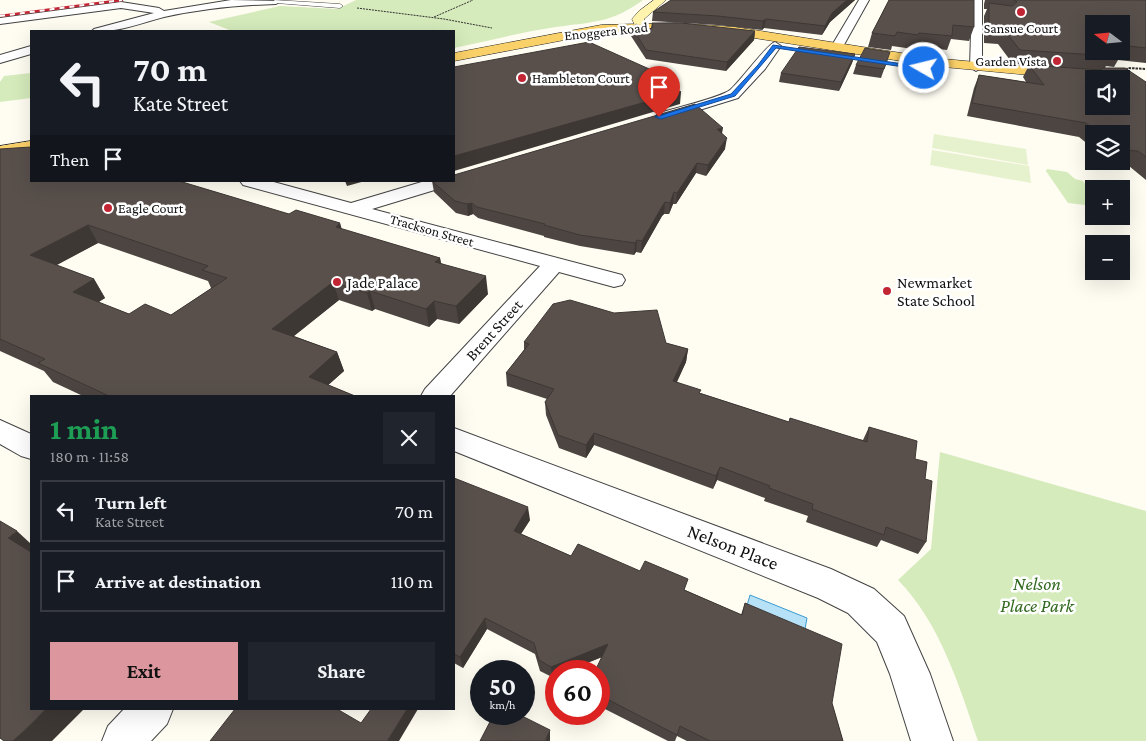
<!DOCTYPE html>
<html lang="en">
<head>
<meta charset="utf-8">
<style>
	body { margin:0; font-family:"Crimson Pro",serif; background:#20242c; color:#f1f3f6; height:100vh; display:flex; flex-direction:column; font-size:19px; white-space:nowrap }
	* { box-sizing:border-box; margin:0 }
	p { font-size:16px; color:#9ea1a6 }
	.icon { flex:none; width:28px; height:28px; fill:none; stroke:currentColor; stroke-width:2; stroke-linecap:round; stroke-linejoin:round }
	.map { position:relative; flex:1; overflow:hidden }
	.drawer { position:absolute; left:30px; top:395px; width:425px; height:315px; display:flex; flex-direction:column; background:#171b24; border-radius:0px; box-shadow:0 5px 20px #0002 }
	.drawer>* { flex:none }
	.guide { position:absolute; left:30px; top:30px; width:425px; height:152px; border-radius:0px; box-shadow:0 5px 20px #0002; background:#171b24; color:#f1f3f6; overflow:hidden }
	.needle { width:32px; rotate:286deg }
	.fabs { position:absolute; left:1085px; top:15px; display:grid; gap:10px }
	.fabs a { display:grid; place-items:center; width:45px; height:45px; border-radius:0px; background:#171b24; box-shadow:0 5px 20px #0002; font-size:25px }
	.speed { position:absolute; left:470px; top:660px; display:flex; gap:10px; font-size:25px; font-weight:700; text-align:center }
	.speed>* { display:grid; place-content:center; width:65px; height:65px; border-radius:50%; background:#171b24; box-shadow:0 5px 20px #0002; line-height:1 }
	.speed small { font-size:12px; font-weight:400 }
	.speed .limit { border:8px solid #d22; background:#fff; color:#111 }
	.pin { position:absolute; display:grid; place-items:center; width:42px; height:42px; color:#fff; margin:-51px -21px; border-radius:50% 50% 50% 0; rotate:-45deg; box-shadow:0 0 5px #0007 }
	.pin .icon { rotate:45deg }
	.me { position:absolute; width:55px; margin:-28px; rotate:278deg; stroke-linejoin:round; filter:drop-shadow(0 0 4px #0008) }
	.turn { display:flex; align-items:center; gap:18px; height:105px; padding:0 20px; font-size:22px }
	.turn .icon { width:65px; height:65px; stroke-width:2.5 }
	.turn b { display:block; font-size:35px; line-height:42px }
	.then { display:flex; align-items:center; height:48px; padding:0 20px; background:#0003; gap:10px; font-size:19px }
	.round { display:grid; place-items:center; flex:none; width:52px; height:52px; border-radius:0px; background:#20242c }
	.overview { display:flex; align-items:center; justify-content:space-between; height:85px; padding:0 20px }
	h1 { font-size:30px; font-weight:700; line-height:38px; color:#1e9e55 }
	.primary-button { display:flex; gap:10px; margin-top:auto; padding:10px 20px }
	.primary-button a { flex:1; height:58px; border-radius:0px; background:#dc969e; color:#111; font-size:20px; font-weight:700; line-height:58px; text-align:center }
	.primary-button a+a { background:#20242c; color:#f1f3f6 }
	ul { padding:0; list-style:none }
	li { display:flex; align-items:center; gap:15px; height:62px; margin:0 10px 8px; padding:0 10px; border:2px solid #363941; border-radius:0px }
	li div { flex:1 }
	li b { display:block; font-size:19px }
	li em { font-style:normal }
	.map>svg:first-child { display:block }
</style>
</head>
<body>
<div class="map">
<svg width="1146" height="741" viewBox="0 0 1146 741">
	<rect width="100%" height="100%" fill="#fffcf2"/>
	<g fill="#d5ebbb">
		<path d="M356,0H643C612,23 592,22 556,27C522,32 488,41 454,48V31H232L209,22L280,6L337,9Z"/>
		<polygon points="31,73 31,98 0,102 0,82 4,76"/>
		<polygon points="1047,169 1067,172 1075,179 1083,181 1094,196 1094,206 1068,203 1046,171"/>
		<path d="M940,452L1146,511V741H978C959,685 940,623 898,580L931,549Z"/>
	</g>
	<g fill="#e6f2cd">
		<polygon points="934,134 1026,149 1028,165 932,148"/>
		<polygon points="932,150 1029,166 1031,183 930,165"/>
	</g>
	<polygon fill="#b6e1f7" stroke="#3c9acf" points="750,595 807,618 803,640 744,616"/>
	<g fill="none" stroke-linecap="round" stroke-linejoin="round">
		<g stroke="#434343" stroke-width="1">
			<polygon id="lane" points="274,0 340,4 343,6 340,8 276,3"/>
		</g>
		<g stroke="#434343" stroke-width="2">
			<g id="street">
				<path d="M231,0L281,1L276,4C238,5 201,9 164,17C141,23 117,33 92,31L94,29L154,13L121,8L0,24V18L121,2L159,8L164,11Z"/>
				<polygon points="859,0 869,0 841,50 833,50 831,47"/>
				<polygon points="972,0 982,0 982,67 976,71 970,67"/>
				<path d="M775,42L781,46L765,69L738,98L664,121L659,119L656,116L659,113C672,109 722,97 730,90C740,82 767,44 775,42Z"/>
				<polygon points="31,46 31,54 0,63 0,55"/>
				<polygon points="240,181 270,181 351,203 425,181 454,181 451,185 372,209 622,275 625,280 622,285 614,287 559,272 450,396 421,396 425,389 540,266 243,185"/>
				<polygon points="0,420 31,434 31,459 21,456 0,444"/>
				<polygon points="454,428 831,569 874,589 904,616 930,674 953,741 911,741 890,674 877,642 848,613 818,598 454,451"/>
				<polygon points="124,709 173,709 167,724 151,741 102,741 108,726"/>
			</g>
		</g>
		<g stroke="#323232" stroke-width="1">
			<polygon id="secondary" points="654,0 666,0 644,19 651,35 645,39 641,38 632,19 639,11"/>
		</g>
		<g stroke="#212121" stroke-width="1">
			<g id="primary">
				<polygon points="676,23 735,27 933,58 1062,70 1069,74 1062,78 933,66 735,35 676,29 601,33 454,61 454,53 601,25"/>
				<polygon points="31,141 31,151 0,156 0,146"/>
			</g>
		</g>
		<g stroke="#323232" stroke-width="1" stroke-dasharray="2 1" stroke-linecap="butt">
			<polyline points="357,8 444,19 492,28"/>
			<polyline points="434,17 473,0"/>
		</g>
		<polyline stroke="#323232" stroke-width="2" stroke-dasharray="2.5 1" stroke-linecap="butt" points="1128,73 1126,70 1128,68 1146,69"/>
		<use href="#lane" fill="#fff" fill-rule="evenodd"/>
		<use href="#street" fill="#fff" fill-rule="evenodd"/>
		<use href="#secondary" fill="#fff3ad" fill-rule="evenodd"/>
		<use href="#primary" fill="#fad068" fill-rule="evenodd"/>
		<g stroke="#c22533" stroke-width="2.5">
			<polyline id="rail" points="0,16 122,0"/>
		</g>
		<use href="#rail" stroke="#fff" stroke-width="2" stroke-dasharray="5" stroke-linecap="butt"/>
	</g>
	<g fill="#4d4541" fill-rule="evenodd">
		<polygon points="671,0 855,0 830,22 822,35 764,28 762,30 717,25 652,21 653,12"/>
		<polygon points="889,0 974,27 969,41 951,39 947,50 914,46 913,49 892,46 891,50 868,47 872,33"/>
		<path d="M985,0H1146V63L1118,60L1114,67L1106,66L1105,68L1146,82V180L1129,166L1113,165L1108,161H1121V134H1094V149L1079,137L967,116L974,88L979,75L1026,82L1023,77L1029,65L1013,64L998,44L984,43V16L987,9H984V4ZM1121,24V51H1094Z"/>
		<polygon points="652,23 755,31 754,40 726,71 646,59 631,36 632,27 645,32 651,28"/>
		<polygon points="855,54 852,63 839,91 779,82 781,73"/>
		<polygon points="887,61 881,78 853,74 856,65"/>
		<polygon points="722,133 725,149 706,176 696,173 676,204 673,204 669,214 664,214 662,216 641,253 636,252 634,255 580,246 544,237 544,236 478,218 473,214 468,216 456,213 434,192 432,181"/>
		<path d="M0,149L289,214L340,223L341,229L440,258L441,263L488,294L459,324L437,319L429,327L375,309L372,311L339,300L294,336L337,352L344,371L328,385L355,396H83L53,382L44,371L0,351ZM98,243L208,281L211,288H212L171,315L129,314L98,302L105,298L94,279L56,265Z"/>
		<polygon points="524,342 666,343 688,349 686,362 677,382 700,393 789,422 863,440 869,427 915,459 925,479 926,542 918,554 881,540 877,547 806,522 808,516 764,501 765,498 717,480 713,489 594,445 586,458 559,448 546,415 545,402 547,399 507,386 506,373 524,350"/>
		<polygon points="454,478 530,520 521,534 571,556 685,590 741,615 745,603 832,703 843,741 687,741 677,736 675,741 668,741 599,706 599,671 602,657 552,677 540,671 535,654 487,629 463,668 454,663"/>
	</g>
	<g fill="#3e3835">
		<polygon points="847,0 855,0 830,22 822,35 825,26 832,13"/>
		<polygon points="766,19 764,28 762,30 763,21"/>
		<polygon points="755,31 754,40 726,71 727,62"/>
		<polygon points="855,54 852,63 839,91 841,82"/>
		<polygon points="676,81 674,94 681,92 680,104 454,171 454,156 665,84"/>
		<polygon points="723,128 721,139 717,129"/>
		<polygon points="727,138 725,149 706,176 708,165"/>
		<polygon points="697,163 696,173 676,204 677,193"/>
		<polygon points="345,181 365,181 347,186"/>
		<polygon points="674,192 673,204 669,214 670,203"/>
		<polygon points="665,202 664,214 662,216 641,253 642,241 663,205"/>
		<polygon points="472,203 473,214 468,216 467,204"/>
		<polygon points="340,223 345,240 336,227"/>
		<polygon points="88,225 98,243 42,273 30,255"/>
		<polygon points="637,240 636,252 634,255 635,243"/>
		<polygon points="440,258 443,276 435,262"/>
		<polygon points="486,276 488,294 459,324 456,306"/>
		<polygon points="94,279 105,298 85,311 73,292"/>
		<polygon points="333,282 339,300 280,347 272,329"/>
		<polygon points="370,291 375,309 372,311 367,293"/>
		<polygon points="434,301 437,319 429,327 426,309"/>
		<polygon points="688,349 686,362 671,394 673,381"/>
		<polygon points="337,352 344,371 316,396 309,377"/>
		<polygon points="594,433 594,445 586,458 586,445"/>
		<polygon points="720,467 717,480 713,489 716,476"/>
		<polygon points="528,507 530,520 515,543 514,531"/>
		<polygon points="17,531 31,544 31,554 8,538"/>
		<polygon points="485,618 487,629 463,668 460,657"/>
		<polygon points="608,644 607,655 567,671 556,671 556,676 552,677 551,667"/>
		<polygon points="46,709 84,709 52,741 13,741"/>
		<polygon points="407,709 418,709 399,741 387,741"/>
		<polygon points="550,730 550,741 545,741"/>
	</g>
	<g fill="#59504c" stroke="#3e3835" fill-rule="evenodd">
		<polygon points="671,0 847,0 832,13 825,26 766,19 763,21 718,16 653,12"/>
		<polygon points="889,0 974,0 974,27 953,25 952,36 919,33 918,35 897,32 895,36 872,33"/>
		<polygon points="1014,0 1145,0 1146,1 1146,48 1121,45 1121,24 1094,24 1094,51 1104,51 1112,56 1020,50 1004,30 989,29 989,3 1012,6 1017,2"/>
		<polygon points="652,23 681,23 755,31 727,62 646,50 632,27 637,24 640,30 645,32 653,27"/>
		<polygon points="589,42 676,81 665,84 681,92 454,156 454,67"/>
		<polygon points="799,47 855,54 841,82 781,73"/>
		<polygon points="865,48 890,52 884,69 856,65"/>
		<path d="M1029,65L1101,70L1103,68H1125L1146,82V157L1138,151L1121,150V134H1100L1086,123L972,103L979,75L1044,85ZM1094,79H1121V106H1094Z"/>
		<polygon points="695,104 723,128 717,129 727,138 708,165 697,163 677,193 674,192 670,203 665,202 663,205 642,241 637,240 635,243 580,235 544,225 545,224 477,207 472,203 467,204 455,201 432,181 454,181 454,175"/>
		<path d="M31,147V181H179L289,214L296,210L340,223L336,227L440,258L435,262L486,276L456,306L434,301L426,309L370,291L367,293L333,282L272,329L337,352L309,377L355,396H109L38,363L45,359L0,339V149ZM88,225L208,266L202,270L227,278L171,315L145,304L129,314L73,292L94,279L30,255Z"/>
		<polygon points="570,300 614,313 657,310 666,343 688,349 673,381 701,390 699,393 789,422 790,418 867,442 869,427 917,441 915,459 927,462 925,479 932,481 926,542 886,527 884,535 812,509 813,504 769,488 770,486 720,467 716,476 594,433 586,445 558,435 545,402 554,389 506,373 529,344 524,342 553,304"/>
		<polygon points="454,478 528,507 514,531 571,556 578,544 640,571 645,561 688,579 684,590 742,615 745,603 842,644 832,703 843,741 710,741 680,726 677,735 599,695 599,671 595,671 608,644 551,667 539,660 534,643 485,618 460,657 454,654"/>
		<polygon points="0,521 17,531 8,538 31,552 31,709 46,709 13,741 4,741 0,738"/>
		<polygon points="235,709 337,709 361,723 371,709 407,709 387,741 210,741"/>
		<polygon points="494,714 518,714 550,730 545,741 480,741"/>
	</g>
	<polygon fill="#1a73e8" stroke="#114b97" points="773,45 924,67 927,68 924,70 776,48 735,96 661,119 655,117 731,94 758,65"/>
	<g fill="#c22533" stroke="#fff" stroke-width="2">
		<circle cx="1021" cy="12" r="5"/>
		<circle cx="1057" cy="61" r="5"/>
		<circle cx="522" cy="78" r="5"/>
		<circle cx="108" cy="208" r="5"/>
		<circle cx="337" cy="282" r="5"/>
		<circle cx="887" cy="291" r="5"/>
	</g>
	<g text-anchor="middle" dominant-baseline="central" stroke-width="5" stroke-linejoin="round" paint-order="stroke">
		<g font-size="14" fill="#101010" stroke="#fff" text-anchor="start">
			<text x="1021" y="28" text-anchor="middle">Sansue Court</text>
			<text x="1047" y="61" text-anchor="end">Garden Vista</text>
			<text x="532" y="78">Hambleton Court</text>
			<text x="118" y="208">Eagle Court</text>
		</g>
		<g font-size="14" fill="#101010" stroke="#fff">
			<text transform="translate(606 31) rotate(-6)">Enoggera Road</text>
			<text transform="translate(432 230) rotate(16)">Trackson Street</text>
		</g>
		<g font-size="16" fill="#101010" stroke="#fff" text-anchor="start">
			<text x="347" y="282">Jade Palace</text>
			<text x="897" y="282">Newmarket<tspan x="897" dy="18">State School</tspan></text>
		</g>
		<g font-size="16" fill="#101010" stroke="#fff">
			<text transform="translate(494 330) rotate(-48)">Brent Street</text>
		</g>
		<g font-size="19" fill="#101010" stroke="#fff">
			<text transform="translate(733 547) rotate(21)">Nelson Place</text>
		</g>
		<g font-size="19" font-style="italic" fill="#31691e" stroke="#fff">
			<text x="1037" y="583">Nelson<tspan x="1037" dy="22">Place Park</tspan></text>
		</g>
	</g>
</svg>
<div class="fabs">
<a><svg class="needle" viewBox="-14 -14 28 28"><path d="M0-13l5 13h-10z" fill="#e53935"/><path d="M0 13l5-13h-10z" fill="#9ea1a6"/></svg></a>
<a><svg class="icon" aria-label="sound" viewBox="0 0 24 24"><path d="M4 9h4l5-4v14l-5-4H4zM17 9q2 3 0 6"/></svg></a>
<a><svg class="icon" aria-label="layers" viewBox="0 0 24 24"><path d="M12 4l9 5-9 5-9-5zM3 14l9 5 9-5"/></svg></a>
<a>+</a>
<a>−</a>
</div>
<div class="speed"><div>50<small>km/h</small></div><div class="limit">60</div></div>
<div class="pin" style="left:659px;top:117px;background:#d93025"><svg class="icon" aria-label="arrive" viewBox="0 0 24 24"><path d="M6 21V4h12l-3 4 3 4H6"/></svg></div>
<svg class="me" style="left:924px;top:68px" viewBox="-20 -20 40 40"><circle r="17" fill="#1a73e8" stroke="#fff" stroke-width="3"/><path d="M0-11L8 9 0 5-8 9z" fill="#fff"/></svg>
<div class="guide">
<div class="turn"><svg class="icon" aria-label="left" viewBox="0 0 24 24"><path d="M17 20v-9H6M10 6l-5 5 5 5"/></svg><div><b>70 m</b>Kate Street</div></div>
<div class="then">Then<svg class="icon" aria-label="arrive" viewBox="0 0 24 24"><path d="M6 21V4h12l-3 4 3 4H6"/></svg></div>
</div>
<section class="drawer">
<div class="overview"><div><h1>1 min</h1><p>180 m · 11:58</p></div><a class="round"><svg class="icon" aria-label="close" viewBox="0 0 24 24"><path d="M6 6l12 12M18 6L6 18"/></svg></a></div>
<ul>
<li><svg class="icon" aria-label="left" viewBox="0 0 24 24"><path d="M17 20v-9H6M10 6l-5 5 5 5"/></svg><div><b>Turn left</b><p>Kate Street</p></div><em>70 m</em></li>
<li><svg class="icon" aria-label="arrive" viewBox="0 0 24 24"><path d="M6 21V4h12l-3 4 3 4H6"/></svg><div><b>Arrive at destination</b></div><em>110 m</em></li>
</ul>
<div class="primary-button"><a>Exit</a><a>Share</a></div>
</section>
</div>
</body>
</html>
